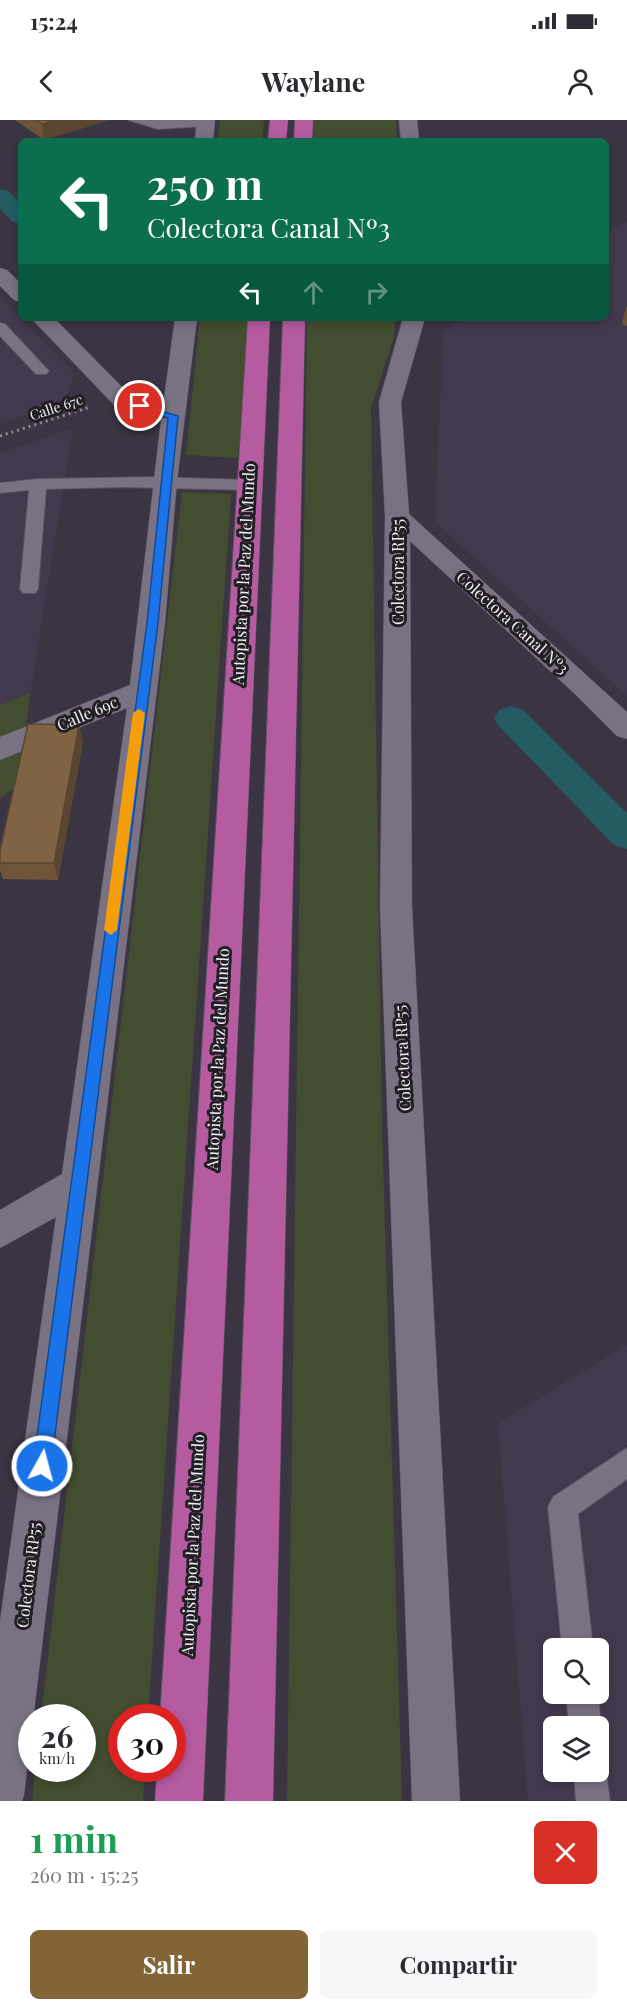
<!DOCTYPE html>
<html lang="es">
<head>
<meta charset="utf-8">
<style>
	body { margin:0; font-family:"Playfair Display",serif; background:#f7f7f7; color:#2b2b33; height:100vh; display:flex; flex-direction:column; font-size:22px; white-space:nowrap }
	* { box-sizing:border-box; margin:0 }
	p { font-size:20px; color:#7c7c81 }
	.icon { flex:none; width:33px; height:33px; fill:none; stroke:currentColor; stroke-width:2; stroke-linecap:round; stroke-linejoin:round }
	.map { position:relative; height:1681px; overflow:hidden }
	.sheet { display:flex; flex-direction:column; background:#fff; flex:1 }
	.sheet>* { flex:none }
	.hud { position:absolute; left:18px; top:18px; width:591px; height:183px; border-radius:9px; box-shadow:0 3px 9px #0003; background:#0b6e4f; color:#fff; overflow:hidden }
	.tools { position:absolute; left:543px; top:1518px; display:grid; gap:12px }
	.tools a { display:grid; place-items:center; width:66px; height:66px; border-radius:9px; background:#fff; box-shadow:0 3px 9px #0003; font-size:30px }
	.speed { position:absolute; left:18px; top:1584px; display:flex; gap:12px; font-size:30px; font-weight:700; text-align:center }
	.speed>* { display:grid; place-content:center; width:78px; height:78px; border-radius:50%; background:#fff; box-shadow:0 3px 9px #0003; line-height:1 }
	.speed small { font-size:15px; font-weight:400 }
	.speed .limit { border:9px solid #d22; background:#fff; color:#111 }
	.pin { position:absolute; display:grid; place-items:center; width:51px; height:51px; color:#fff; margin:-26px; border:3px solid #fff; border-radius:50%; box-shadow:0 2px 6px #0007 }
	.me { position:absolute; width:66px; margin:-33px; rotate:7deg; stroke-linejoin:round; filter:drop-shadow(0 0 4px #0008) }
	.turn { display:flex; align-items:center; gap:21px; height:126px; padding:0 30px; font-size:27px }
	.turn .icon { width:78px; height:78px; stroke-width:2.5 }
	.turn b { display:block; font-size:42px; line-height:51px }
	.lanes { display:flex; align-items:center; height:57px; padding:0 30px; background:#0003; justify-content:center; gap:30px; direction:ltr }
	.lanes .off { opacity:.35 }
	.round { display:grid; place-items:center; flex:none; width:63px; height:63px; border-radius:9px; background:#f7f7f7 }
	.head { display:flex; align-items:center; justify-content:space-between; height:102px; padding:0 30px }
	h1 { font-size:36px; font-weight:700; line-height:45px; color:#1e9e55 }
	.cta { display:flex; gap:12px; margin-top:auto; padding:12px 30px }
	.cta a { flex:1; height:69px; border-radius:9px; background:#826437; color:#fff; font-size:24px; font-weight:700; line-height:69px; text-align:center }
	.cta a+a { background:#f7f7f7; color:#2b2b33 }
	.status { display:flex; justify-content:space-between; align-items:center; height:42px; padding:0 30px; background:#fff; direction:ltr }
	.status svg { height:16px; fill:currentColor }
	header { display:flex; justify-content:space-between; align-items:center; height:78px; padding:0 30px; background:#fff; font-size:27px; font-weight:700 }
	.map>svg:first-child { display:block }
</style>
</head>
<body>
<div class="status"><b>15:24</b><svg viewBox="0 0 49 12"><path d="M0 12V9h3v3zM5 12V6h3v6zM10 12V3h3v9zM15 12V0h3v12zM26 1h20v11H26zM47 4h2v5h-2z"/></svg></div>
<header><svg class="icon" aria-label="back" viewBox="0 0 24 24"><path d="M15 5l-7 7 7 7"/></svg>Waylane<svg class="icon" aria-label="person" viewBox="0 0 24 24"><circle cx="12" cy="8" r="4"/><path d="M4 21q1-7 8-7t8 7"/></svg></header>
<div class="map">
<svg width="627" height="1681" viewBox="0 0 627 1681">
	<rect width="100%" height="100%" fill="#3b3543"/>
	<g fill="#42394e" fill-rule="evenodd">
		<polygon points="627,101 627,576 435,402 443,212 466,198 606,198 606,113"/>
		<polygon points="0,177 75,254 63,283 0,304"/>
		<polygon points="73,308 27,593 0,604 0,333"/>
		<path d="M627,1225V1681H528L498,1303ZM554,1528H598V1574H554ZM554,1606H598V1652H554Z"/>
	</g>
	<g fill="#424e2f">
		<polygon points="220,0 264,0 262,21 218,21"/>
		<polygon points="313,0 396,0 397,21 312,21"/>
		<polygon points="200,198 249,198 238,338 186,335"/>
		<polygon points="307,198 395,198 394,217 371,288 382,1005 402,1681 287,1681"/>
		<polygon points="182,372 231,374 148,1597 122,1598 122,1648 145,1649 143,1681 32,1681 35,1649 82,1648 82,1598 41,1597"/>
		<polygon points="30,573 20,664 0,678 0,585"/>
	</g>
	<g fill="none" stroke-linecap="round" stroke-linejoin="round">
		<g fill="#255c63" fill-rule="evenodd">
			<polygon points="0,69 8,71 21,84 21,104 13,102 0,89"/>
			<polygon points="511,586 523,590 627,693 627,729 614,725 499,606 494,598 499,590"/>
		</g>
		<g stroke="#585360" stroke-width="2">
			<g id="lane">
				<polygon points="128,0 211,0 212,2 206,6 158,9"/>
				<polygon points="0,203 5,204 46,248 49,251 46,254 36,254 0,216"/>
				<polygon points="155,357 248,360 256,365 248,370 124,367 46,369 38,469 35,473 23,473 20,469 29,370 0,373 0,363 38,359"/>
				<polygon points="627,1328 627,1359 578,1394 593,1528 562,1528 548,1387 553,1377"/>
				<polygon points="566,1574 598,1574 601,1606 598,1612 598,1606 569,1606"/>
				<polygon points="598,1639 606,1652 610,1681 576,1681 574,1652 598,1652"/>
			</g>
		</g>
		<g stroke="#585360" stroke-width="1">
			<g id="street">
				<polygon points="197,0 215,0 213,21 195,21"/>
				<polygon points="399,0 417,0 419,21 401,21"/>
				<polygon points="0,148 7,150 21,164 21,182 14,180 0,166"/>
				<polygon points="31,198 54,198 131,276 163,286 175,198 197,198 177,361 165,503 24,1675 22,1681 0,1681 0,1501 56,1097 0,1128 0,1090 62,1054 127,588 0,640 0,617 130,565 161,300 115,286"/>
				<polygon points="403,198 425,198 401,282 409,394 627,592 627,619 617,616 576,575 410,421 412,787 460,1681 412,1681 380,787 385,396 379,282"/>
			</g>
		</g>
		<g stroke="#585360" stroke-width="1">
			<g id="highway">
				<polygon points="270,0 288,0 286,21 268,21"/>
				<polygon points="295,0 313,0 312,21 294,21"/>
				<polygon points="248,198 270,198 203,1681 155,1681 157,1648 172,1648 172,1598 160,1598"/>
				<polygon points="283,198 305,198 273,1681 225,1681"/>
			</g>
		</g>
		<polyline stroke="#8f8a96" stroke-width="3" stroke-dasharray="2 4" stroke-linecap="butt" points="0,316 90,287"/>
		<use href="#lane" fill="#797283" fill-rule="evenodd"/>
		<use href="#street" fill="#797283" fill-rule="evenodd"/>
		<use href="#highway" fill="#b55ba0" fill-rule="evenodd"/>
	</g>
	<g fill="#6e553a">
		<polygon points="15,0 109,0 44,20"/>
		<polygon points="627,186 627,206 622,204 626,187"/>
		<polygon points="83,622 58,760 3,759 0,750 0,731"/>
	</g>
	<g fill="#5a4530">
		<polygon points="55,0 109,0 44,20 42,4"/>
		<polygon points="79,605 83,622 58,760 54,743"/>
	</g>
	<g fill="#806344" stroke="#5a4530" stroke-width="1.5">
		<polygon points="36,0 55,0 42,4"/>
		<polygon points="28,604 79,605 54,743 0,743 0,731"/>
	</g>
	<polygon fill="#1a73e8" stroke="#114b97" stroke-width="1.5" points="137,284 178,296 158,503 51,1346 48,1352 42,1355 36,1352 33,1346 147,503 168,298 137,289"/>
	<polygon fill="#f59e0b" points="139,589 145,593 117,810 111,815 104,810 133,593"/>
	<g text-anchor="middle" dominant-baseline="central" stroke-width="6" stroke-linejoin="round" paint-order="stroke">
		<g font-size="14" fill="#f2eef8" stroke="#211e24">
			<text transform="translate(56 287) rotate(-18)">Calle 67c</text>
		</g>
		<g font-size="16" fill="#f2eef8" stroke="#211e24">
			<text transform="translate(397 452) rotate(-90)">Colectora RP55</text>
			<text transform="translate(243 454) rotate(-87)">Autopista por la Paz del Mundo</text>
			<text transform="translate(513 502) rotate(42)">Colectora Canal Nº3</text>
			<text transform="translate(87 593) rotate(-23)">Calle 69c</text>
			<text transform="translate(402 938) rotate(-93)">Colectora RP55</text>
			<text transform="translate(217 939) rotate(-87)">Autopista por la Paz del Mundo</text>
			<text transform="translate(192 1425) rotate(-87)">Autopista por la Paz del Mundo</text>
			<text transform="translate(28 1455) rotate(-83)">Colectora RP55</text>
		</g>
	</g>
</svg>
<div class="tools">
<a><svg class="icon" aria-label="search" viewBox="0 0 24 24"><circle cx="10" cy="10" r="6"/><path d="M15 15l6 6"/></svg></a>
<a><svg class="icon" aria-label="layers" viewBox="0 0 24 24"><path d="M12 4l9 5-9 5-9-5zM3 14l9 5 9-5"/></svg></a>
</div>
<div class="speed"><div>26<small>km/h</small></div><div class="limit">30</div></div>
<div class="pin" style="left:140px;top:286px;background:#d93025"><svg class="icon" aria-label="arrive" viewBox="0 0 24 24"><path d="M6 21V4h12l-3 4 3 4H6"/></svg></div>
<svg class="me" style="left:42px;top:1346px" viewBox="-20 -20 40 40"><circle r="17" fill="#1a73e8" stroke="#fff" stroke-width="3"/><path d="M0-11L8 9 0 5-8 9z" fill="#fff"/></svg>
<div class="hud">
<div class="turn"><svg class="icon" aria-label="left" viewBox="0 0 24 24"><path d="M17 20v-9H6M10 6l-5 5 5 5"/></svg><div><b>250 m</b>Colectora Canal Nº3</div></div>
<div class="lanes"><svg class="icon" aria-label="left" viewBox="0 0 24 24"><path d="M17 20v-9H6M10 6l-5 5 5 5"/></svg><svg class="icon off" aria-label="ahead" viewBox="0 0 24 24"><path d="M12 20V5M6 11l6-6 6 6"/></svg><svg class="icon off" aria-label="right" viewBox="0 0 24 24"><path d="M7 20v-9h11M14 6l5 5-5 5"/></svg></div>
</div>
</div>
<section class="sheet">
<div class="head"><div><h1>1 min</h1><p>260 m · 15:25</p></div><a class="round" style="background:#d93025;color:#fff"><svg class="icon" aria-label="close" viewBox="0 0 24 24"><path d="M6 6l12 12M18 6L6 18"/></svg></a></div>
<div class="cta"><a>Salir</a><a>Compartir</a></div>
</section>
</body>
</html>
